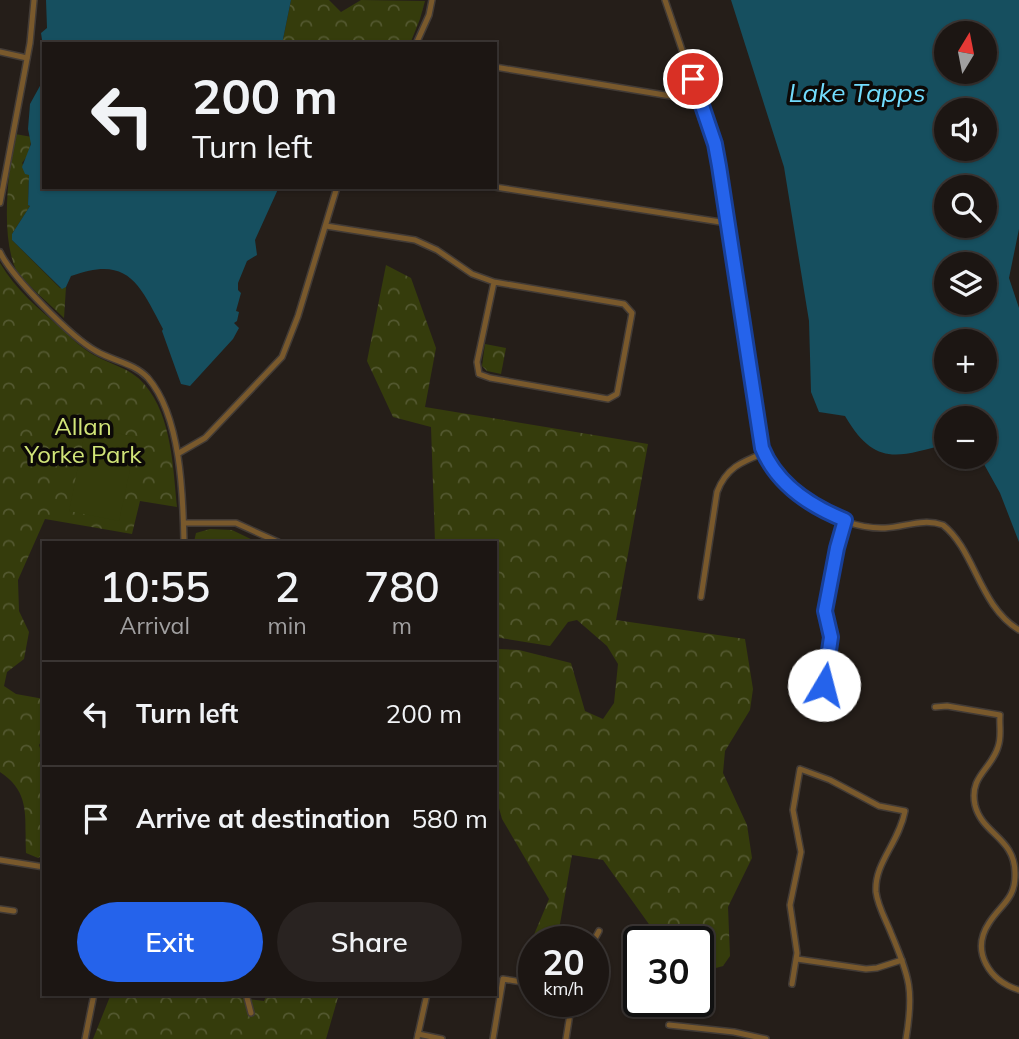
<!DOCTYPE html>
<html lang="en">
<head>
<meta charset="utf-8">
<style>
	body { margin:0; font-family:Mulish,sans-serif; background:#292321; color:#f1f3f6; height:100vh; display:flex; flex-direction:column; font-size:26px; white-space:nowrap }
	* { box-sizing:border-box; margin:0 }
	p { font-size:23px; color:#a09fa0 }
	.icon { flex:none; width:38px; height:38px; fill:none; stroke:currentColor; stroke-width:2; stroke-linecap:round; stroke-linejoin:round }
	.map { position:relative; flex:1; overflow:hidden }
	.details { position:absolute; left:42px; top:541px; width:455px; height:455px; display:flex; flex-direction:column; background:#1c1613; border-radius:0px; box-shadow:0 2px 5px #0004,0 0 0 2px #3a3533 }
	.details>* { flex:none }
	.banner { position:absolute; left:42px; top:42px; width:455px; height:147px; border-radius:0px; box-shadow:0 2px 5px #0004,0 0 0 2px #3a3533; background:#1c1613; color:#f1f3f6; overflow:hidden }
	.needle { width:46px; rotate:10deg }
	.tools { position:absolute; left:934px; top:21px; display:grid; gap:14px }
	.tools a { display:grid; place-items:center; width:63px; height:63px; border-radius:50%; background:#1c1613; box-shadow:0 2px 5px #0004,0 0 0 2px #3a3533; font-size:35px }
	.speed { position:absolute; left:518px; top:926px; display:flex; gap:14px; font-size:35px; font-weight:700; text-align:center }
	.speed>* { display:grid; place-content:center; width:91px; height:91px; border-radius:50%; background:#1c1613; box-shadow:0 2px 5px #0004,0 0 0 2px #3a3533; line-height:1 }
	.speed small { font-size:18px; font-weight:400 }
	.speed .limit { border:4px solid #111; border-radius:10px; background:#fff; color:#111 }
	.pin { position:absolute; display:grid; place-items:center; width:60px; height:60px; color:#fff; margin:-30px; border:4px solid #fff; border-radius:50%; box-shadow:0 2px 7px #0007 }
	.me { position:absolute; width:77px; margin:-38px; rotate:8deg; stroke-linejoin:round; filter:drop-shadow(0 0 5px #0008) }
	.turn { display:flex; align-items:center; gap:24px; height:147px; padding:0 35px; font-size:32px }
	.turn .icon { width:91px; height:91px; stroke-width:2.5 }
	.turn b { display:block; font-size:49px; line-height:60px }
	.eta { display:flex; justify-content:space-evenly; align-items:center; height:119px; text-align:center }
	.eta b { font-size:42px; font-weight:600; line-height:49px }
	.button { display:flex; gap:14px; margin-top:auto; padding:14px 35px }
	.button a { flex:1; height:80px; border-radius:42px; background:#2563eb; color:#fff; font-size:28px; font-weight:600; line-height:80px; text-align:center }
	.button a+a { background:#292321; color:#f1f3f6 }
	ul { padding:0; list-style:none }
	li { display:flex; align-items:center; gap:21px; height:105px; padding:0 35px; border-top:2px solid #3a3533 }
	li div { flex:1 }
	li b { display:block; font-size:26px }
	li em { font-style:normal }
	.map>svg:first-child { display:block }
</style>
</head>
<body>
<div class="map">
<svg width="1019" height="1039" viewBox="0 0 1019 1039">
	<defs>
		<pattern id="forest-crowns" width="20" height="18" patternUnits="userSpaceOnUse" patternTransform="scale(1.75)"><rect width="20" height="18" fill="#353c0c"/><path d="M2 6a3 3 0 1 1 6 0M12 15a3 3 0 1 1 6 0" fill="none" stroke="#535830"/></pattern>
	</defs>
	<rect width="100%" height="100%" fill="#251e19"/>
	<g fill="url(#forest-crowns)">
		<polygon points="291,0 329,0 341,12 361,0 425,1 420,19 410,44 282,44"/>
		<path d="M15,134L32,137L28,155L22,163L29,174L28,205L30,206L12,234V240L60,288L66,287L64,318C48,303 31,288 17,272C0,237 8,175 15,134Z"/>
		<path d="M0,263C16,290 39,309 62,329C70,336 77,344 86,350C105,364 130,366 145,385C172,417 173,468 177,507L140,501L132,534L45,519L18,580L19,611L29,632L24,659L7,672L4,686L16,694L44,699V737L39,745L44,761V855L38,858L26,853C24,819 32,793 0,772Z"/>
		<polygon points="386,265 411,278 436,348 425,407 648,444 616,620 745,639 753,689 750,710 725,751 723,773 747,825 752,858 728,907 730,956 723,966 698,973 698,942 661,941 603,860 572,855 557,941 534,942 534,950 528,949 549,899 502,819 495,794 495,652 498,649 519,650 571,663 585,711 603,719 614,703 618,664 607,646 577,620 568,622 550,646 495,637 495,542 435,542 431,427 393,417 367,361"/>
		<polygon points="485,344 506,348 501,374 487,371 482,366"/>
		<polygon points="210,529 232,530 257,542 194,542 196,533"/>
		<polygon points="111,994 206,994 264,1001 267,994 339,994 326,1039 93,1039"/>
	</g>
	<polygon fill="#353c0c" points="86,427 137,437 119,521 69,511"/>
	<g fill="#164f5f" fill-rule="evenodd">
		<polygon points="46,0 291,0 282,44 44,44 44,53 41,33 47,28"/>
		<path d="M731,0H1019V229L1009,278L1019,308V542L1000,493L980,457H985V418H947V444C897,457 875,467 845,416L819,412L811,392L809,321L784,167ZM947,33H985V72H947ZM947,110H985V149H947ZM947,187H985V226H947ZM947,264H985V303H947ZM947,341H985V380H947Z"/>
		<path d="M44,64V187H279L255,240L257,255L247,261L238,283V290L241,293L236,311L239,312L237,321L234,323L239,328L233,339L190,386L181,384L162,331L163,329C139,283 128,255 71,276L66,287L62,289L12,240V234L30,206L28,205L29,175L25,174L22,167L31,144L28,129L30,104L41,84Z"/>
	</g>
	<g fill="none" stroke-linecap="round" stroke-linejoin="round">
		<g stroke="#423b36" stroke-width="8">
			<g id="minor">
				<path d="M665,0L714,144L723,185L760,440C772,487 835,530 885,528C905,527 923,518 943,525C975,550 979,606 1019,630"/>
				<polyline points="416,44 429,15 432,0"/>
				<polyline points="0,52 27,58"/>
				<polyline points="495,67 701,101"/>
				<polyline points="495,187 727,223"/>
				<polyline points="0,203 30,43 34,0"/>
				<polyline points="326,226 415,240 437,250 472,274 494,282 624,304 632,313 617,394 608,399 490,378 479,374 477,362 494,282"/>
				<path d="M0,252C11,276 72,338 96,351C113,361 134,363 148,378C181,416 183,495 184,542"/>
				<polyline points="179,453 205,438 282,357 298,316 337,187"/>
				<polyline points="184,523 236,523 278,542"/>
				<path d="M701,597L717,492C726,468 741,462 764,453"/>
				<polyline points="816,697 823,685 831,637 825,611 837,548 845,520"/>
				<path d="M935,707L947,706L1000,715C999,726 1002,736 998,747C991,770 969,776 975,805C982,834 1015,838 1015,873C1016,899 1001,904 989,923C970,952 990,981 1019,990"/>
				<polyline points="0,860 44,867"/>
				<polyline points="0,909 14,911"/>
				<polyline points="593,942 599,931"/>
				<polyline points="797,959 866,969 877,968 902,960"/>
				<path d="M792,984L797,953L790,905L801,852L793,810L800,769L830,780L879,806L905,811C899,843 874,863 876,892C878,907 886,920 891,933C910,978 914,991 906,1039"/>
				<polyline points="246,994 251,1013"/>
				<polyline points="669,1025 734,1032 766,1039"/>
				<polyline points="418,1034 442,1039"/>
				<polyline points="85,1039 94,994"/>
				<polyline points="417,1039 427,994"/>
				<polyline points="493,1039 503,979 534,984"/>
				<polyline points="566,1039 572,1001"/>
			</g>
		</g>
		<use href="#minor" stroke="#79592c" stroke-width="5"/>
	</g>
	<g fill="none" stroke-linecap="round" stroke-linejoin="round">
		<g stroke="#184099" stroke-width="18">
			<path id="route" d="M693,79L715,144L719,166L762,448C777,485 810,506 845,520L837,548L825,611L831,637L824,685"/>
		</g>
		<use href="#route" stroke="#2563eb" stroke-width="12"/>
	</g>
	<g text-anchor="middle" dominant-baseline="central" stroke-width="7" stroke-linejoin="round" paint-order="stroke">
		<g font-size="24" fill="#d1e478" stroke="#0c0907">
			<text x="83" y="426">Allan<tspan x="83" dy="28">Yorke Park</tspan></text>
		</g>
		<g font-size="26" font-style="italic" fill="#72dcfd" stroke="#0c0907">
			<text x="857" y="92">Lake Tapps</text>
		</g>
	</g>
</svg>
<div class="tools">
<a><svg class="needle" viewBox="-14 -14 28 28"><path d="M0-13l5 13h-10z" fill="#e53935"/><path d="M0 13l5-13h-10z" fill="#a09fa0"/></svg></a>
<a><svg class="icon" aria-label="sound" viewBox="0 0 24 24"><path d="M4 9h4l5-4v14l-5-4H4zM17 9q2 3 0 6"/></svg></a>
<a><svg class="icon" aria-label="search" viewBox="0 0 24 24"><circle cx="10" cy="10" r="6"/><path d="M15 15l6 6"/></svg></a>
<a><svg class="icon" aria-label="layers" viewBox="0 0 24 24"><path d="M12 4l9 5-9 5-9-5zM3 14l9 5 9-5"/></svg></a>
<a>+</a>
<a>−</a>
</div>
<div class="speed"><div>20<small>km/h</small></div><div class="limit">30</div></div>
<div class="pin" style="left:693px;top:79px;background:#d93025"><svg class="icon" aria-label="arrive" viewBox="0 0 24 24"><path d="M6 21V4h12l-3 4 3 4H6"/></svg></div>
<svg class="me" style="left:824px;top:685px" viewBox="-20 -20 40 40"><circle r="19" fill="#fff"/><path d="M0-13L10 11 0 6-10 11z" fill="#2563eb"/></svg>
<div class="banner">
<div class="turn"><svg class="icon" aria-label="left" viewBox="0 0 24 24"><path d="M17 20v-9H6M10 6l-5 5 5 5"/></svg><div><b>200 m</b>Turn left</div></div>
</div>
<section class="details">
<div class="eta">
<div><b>10:55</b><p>Arrival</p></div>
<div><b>2</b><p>min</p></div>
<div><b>780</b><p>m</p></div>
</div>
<ul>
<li><svg class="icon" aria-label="left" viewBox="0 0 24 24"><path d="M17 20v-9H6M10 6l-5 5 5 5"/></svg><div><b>Turn left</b></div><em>200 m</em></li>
<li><svg class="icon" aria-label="arrive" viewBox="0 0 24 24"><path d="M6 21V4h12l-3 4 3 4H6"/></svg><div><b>Arrive at destination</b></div><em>580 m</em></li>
</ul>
<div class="button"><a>Exit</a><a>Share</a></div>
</section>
</div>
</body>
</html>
